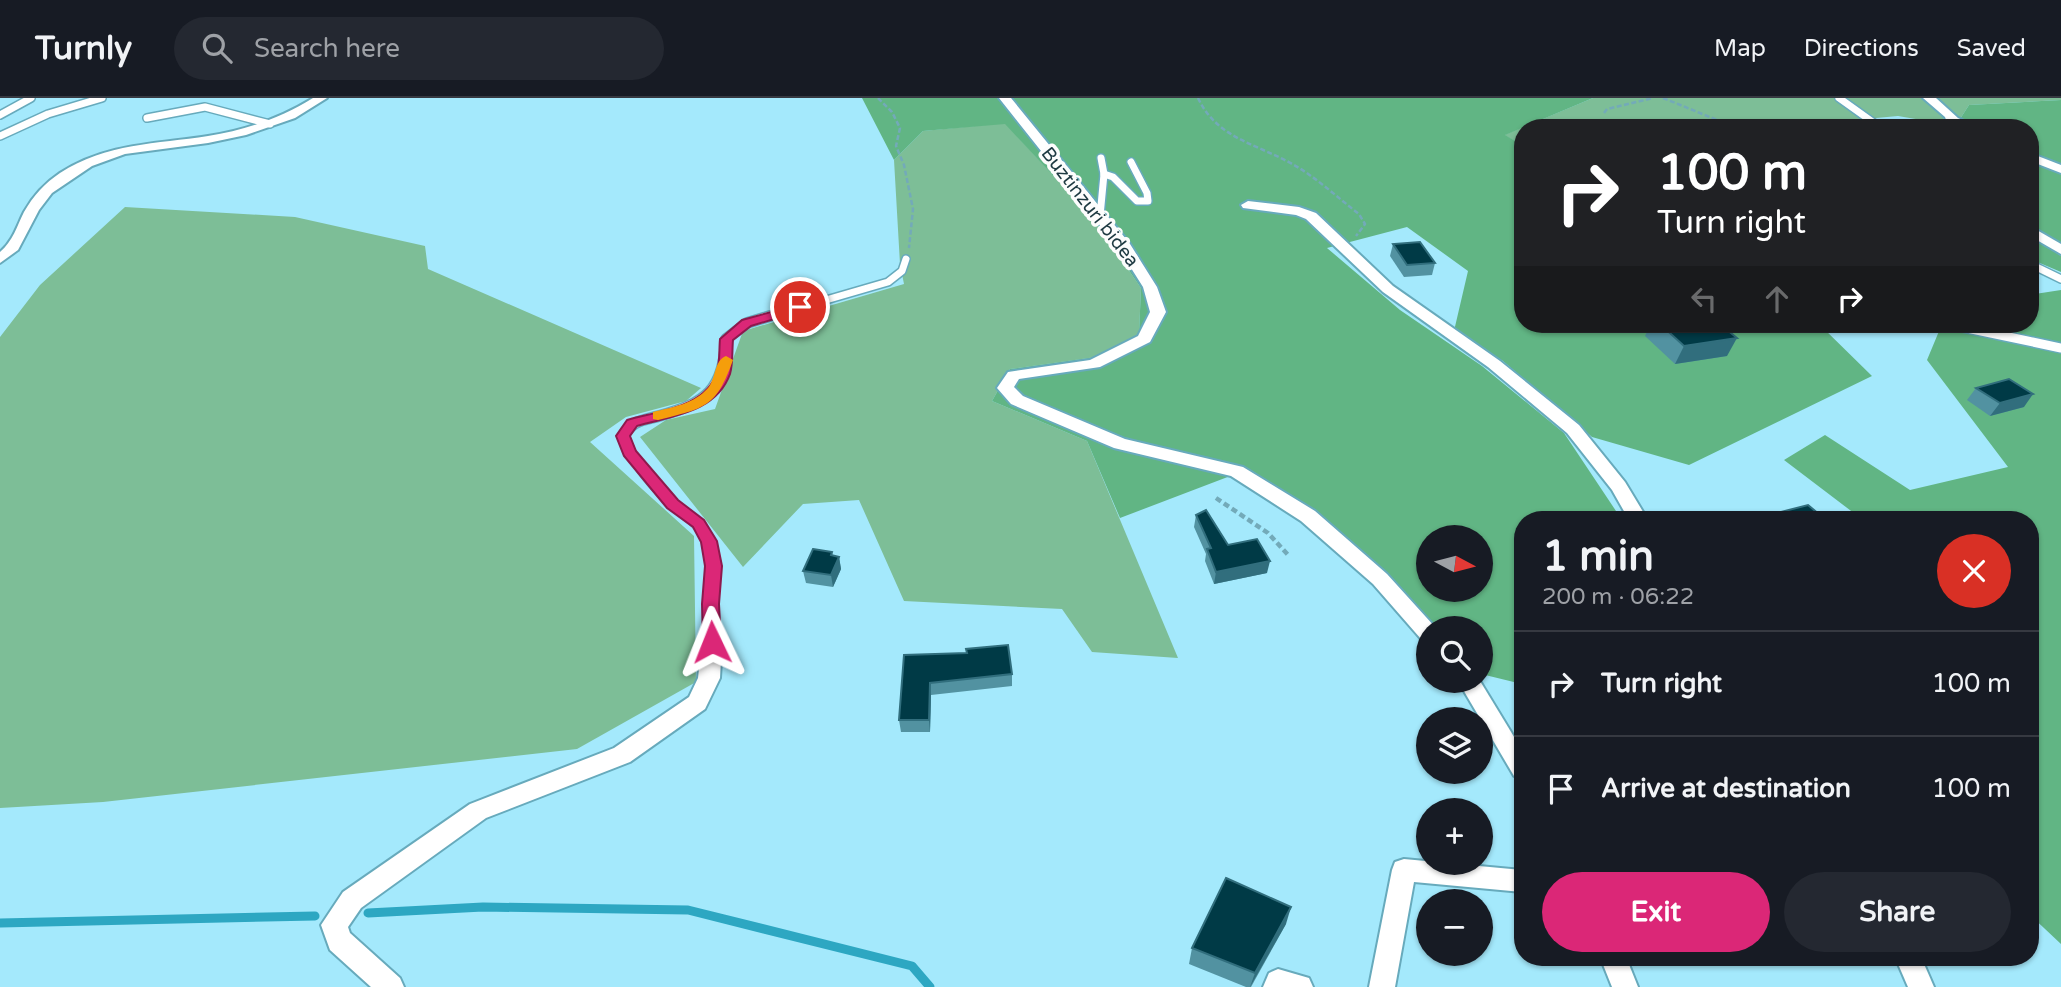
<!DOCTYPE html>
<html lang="en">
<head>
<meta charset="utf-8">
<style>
	body { margin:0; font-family:"Varela Round",sans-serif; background:#242831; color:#f1f3f6; height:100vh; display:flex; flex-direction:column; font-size:26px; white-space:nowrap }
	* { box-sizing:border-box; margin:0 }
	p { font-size:23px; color:#9ea1a6 }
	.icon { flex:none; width:38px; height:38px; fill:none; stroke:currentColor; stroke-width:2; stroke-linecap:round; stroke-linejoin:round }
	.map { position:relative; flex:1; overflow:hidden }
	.drawer { position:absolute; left:1514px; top:413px; width:525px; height:455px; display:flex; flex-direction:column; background:#171b24; border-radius:28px; box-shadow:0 2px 5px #0004 }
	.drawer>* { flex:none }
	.banner { position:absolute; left:1514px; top:21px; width:525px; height:214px; border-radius:28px; box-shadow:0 2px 5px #0004; background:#202124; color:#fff; overflow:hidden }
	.needle { width:46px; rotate:97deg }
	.controls { position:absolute; left:1416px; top:427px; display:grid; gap:14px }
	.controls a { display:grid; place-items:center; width:77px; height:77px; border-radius:50%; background:#171b24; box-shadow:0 2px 5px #0004; font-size:35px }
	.pin { position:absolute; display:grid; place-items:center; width:60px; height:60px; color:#fff; margin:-30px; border:4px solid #fff; border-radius:50%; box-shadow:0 2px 7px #0007 }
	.me { position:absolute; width:77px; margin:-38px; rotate:358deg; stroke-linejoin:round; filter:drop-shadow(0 0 5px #0008) }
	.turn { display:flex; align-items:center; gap:24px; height:147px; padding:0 28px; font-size:32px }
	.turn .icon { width:91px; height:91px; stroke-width:2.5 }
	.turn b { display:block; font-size:49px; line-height:60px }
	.lanes { display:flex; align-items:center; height:66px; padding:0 28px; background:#0003; justify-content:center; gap:35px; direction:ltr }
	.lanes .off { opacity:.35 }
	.round { display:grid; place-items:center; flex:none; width:74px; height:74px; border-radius:37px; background:#242831 }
	.overview { display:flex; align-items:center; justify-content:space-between; height:119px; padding:0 28px }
	h1 { font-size:42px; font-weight:700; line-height:52px }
	.action { display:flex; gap:14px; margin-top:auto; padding:14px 28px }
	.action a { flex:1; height:80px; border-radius:42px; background:#db2777; color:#fff; font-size:28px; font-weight:700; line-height:80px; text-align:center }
	.action a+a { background:#242831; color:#f1f3f6 }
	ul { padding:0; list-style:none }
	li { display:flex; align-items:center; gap:21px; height:105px; padding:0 28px; border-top:2px solid #363941 }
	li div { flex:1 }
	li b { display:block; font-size:26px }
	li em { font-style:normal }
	header { display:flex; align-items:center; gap:42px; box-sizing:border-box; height:98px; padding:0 35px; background:#171b24; border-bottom:2px solid #363941 }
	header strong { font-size:33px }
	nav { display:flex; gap:38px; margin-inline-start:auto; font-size:24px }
	.search { width:490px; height:63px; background:#242831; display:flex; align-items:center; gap:18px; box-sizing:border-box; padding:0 24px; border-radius:38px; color:#9ea1a6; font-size:26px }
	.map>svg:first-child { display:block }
</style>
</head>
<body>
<header>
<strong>Turnly</strong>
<div class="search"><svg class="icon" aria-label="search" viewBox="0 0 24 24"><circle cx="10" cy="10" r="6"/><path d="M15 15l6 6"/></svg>Search here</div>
<nav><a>Map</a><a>Directions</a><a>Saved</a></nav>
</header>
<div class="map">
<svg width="2061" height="889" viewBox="0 0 2061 889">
	<rect width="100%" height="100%" fill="#a4e9fc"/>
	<g fill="#7dbe97">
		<polygon points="1593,0 1922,0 1943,18 1945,26 1898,18 1865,21 1877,30 1522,30 1522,47 1504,37"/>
		<polygon points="1938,0 2061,0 2061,2 1969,7 1960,21"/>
		<polygon points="1005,25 1092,119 1141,190 1139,236 1096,259 1010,271 992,303 1087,343 1178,560 1092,554 1062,511 904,503 859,402 803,406 743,469 640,339 666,322 715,311 743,233 904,186 900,166 894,62 923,33"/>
		<polygon points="125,109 295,119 425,148 428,171 701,290 686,303 626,319 590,344 694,438 696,584 577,651 103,704 0,710 0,239 40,187"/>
	</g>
	<g fill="#61b584" fill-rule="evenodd">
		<path d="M862,0H1593L1505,37L1522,47V226H1819L1872,278L1689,367L1592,339L1503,263L1454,233L1468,173L1407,129L1327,150L1400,212L1482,268L1564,335L1622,422H1522V586L1481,576L1480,530H1437L1388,477L1246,372L1120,420L1087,343L992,303L1010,271L1096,259L1139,236L1141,190L1092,119L1005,26L923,33L894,62ZM1428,439H1480V492H1428Z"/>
		<polygon points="2061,2 2061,146 2030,127 2030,30 1963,30 1960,21 1969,7"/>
		<polygon points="2030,137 2061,158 2061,174 2030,161"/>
		<polygon points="2061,192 2061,846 2030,817 2030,422 1863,422 1784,362 1825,337 1910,392 2008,369 1927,262 1942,226 2030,226 2033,224 2035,196"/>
	</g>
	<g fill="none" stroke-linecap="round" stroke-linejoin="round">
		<g stroke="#2da7c2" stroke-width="9">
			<polyline points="368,815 483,809 688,812 912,868 930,889"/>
			<polyline points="0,825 315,818"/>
		</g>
		<g stroke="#67aabc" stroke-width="10">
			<g id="lane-far2">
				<polyline points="1839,0 1881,30"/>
				<polyline points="0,17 31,0"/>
				<polyline points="147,20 205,9 270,26"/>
				<polyline points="0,38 48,16 102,0"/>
				<polyline points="1104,76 1113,79 1137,103 1148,103 1147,95 1131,64"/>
				<polyline points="1100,118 1104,76 1101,60"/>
				<polyline points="2030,166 2061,181"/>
				<polyline points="764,220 888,184 902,173 906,161"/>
			</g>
		</g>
		<g stroke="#67aabc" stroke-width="12">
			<g id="lane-far1">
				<polyline points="1948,226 2061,250"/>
				<path d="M711,509C711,488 717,464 709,443C703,427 687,419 675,408C655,390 632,363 623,338C634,322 640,323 659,318C706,305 724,292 726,241L747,225L770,218"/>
			</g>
		</g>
		<g stroke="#67aabc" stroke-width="15">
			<polyline id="lane" points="711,507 712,544"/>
		</g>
		<g stroke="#67aabc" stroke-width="4">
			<g id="street">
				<path d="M313,0H327L295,20L246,37L208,45L125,56L92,68L52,95L39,112L18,152L0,165V154C13,143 17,128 24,114C33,98 45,85 60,75C106,45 157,46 208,38C246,32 281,20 313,0Z"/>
				<polygon points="999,0 1011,0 1130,146 1157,189 1166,214 1150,244 1100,269 1019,281 1014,289 1023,298 1125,341 1243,369 1315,413 1387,476 1435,529 1428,530 1428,543 1421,541 1373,486 1301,423 1231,378 1114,350 1011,306 997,290 1008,274 1090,262 1138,238 1150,214 1143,189 1119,151"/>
				<polygon points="1923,0 1936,0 1958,20 1980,30 1949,30 1945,19"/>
				<polygon points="2030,55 2061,67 2061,75 2030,63"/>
				<polygon points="1248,103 1299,109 1316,115 1393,188 1500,263 1579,327 1625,384 1648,422 1629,422 1612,392 1567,335 1488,269 1383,194 1306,121 1296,117 1243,110 1241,107"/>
				<polygon points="2030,128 2061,146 2061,156 2030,138"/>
				<polygon points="712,536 719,538 722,544 720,580 705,611 630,664 486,720 361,810 348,829 350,835 400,880 404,889 371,889 330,852 321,827 343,794 470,706 614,650 689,599 698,580 702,544 705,538"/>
				<polygon points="1458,583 1480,583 1522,652 1522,681 1514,678"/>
				<polygon points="1404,761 1522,772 1522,794 1414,784 1395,889 1369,889 1392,772 1395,764"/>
				<polygon points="1600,859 1626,859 1638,889 1612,889"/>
				<polygon points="1895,859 1921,859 1934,889 1908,889"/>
				<polygon points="1278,871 1309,880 1313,889 1263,889 1269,875"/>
			</g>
		</g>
		<g stroke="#73aab9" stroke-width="2.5" stroke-dasharray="5 2.5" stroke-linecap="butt">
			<polyline points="878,0 892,14 900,30 896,48 904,67 913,111 909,150"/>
			<path d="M1198,0C1217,41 1258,46 1294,67C1317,80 1338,100 1359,116L1365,126L1356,138"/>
			<polyline points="1663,0 1737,30"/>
			<polyline points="1604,15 1607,11 1653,0"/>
		</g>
		<polyline stroke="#73aab9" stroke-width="4.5" stroke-dasharray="6 3.5" stroke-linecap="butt" points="1216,400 1268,435 1289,458"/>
		<use href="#lane-far2" stroke="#fff" stroke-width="7"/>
		<use href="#lane-far1" stroke="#fff" stroke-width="9"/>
		<use href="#lane" stroke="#fff" stroke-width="11"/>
		<use href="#street" fill="#fff" fill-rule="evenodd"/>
	</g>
	<g fill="#5292a1">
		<polygon points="1393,146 1435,165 1432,177 1404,179 1390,158"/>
		<polygon points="1651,226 1720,226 1727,258 1675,266 1645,238"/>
		<polygon points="1870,226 1908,226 1907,227 1879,232"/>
		<polygon points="1976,290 2024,309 1990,318 1967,302"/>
		<polygon points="1777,415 1826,422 1773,422"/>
		<polygon points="1196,417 1228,447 1267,475 1214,486 1205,463 1206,456 1194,429"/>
		<polygon points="832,454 833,458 839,459 841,471 833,489 806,485 803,473"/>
		<polygon points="904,557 1012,576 1012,588 931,597 930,634 901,634 899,622"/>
		<polygon points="1286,826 1251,889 1246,889 1189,866 1192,850"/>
	</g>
	<g fill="#316e7d">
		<polygon points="1884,226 1908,226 1907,227 1879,232"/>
		<polygon points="1737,240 1727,258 1675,266 1684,248"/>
		<polygon points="2033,296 2024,309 1990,318 2000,305"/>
		<polygon points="839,459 841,471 833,489 831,477"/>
		<polygon points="1270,463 1267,475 1214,486 1216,474"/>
		<polygon points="930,585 931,597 930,634 929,622"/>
		<polygon points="1291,809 1286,826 1250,889 1255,875"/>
	</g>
	<g fill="#003a46" stroke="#316e7d" stroke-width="2">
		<polygon points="1420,144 1435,165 1407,167 1393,146"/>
		<polygon points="1660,226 1720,226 1737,240 1684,248"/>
		<polygon points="2009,281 2033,296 2000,305 1976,290"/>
		<polygon points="1808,407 1826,422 1784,422 1777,415"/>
		<polygon points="1206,412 1228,447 1257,441 1270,463 1216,474 1207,451 1211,450 1196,417"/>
		<polygon points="813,451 832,454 831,457 839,459 831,477 803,473"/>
		<polygon points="1008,547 1012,576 930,585 929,622 899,622 904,557 967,555 966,551"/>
		<polygon points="1226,780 1291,809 1255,875 1192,850"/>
	</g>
	<path fill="#db2777" stroke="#8e194d" stroke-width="2" d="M800,206L806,209L804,212L751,228L733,242C732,253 733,266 730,276C716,315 671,318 637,328L630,338L636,353L678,402L704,422L717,443L722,468L719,506L721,544L718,548H706L703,544L702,506L705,468L701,444L693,429L667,410L624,358L616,338L627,322C657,313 706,310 717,274C720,264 719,251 720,241L742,222Z"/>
	<path fill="#f59e0b" d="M726,258L733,262C716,310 705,310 658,322L653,321V314C673,309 694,306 708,290C716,281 714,262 726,258Z"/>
	<g text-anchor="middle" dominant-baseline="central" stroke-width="7" stroke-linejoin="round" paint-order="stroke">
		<g font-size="19" fill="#1e3a42" stroke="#fdfdfd">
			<text transform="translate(1090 109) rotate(52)">Buztinzuri bidea</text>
		</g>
	</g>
</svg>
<div class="controls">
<a><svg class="needle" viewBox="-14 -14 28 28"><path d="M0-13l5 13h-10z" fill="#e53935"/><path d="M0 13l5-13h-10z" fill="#9ea1a6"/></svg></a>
<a><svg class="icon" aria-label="search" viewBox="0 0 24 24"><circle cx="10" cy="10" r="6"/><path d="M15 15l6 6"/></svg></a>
<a><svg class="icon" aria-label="layers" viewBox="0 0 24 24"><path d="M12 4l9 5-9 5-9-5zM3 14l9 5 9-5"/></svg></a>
<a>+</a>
<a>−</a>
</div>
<div class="pin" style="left:800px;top:209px;background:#d93025"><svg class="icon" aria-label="arrive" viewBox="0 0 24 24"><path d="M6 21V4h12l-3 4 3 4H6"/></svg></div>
<svg class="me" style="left:712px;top:544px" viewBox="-20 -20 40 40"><path d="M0-17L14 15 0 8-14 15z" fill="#db2777" stroke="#fff" stroke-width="4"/></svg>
<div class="banner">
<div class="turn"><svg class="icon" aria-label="right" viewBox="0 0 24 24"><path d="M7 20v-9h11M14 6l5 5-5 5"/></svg><div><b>100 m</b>Turn right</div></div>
<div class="lanes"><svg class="icon off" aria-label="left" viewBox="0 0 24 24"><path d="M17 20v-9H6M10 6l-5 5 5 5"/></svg><svg class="icon off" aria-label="ahead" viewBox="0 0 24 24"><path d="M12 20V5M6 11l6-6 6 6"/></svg><svg class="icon" aria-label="right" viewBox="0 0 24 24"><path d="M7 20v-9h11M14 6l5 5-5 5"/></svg></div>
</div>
<section class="drawer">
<div class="overview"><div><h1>1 min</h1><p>200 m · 06:22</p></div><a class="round" style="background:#d93025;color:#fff"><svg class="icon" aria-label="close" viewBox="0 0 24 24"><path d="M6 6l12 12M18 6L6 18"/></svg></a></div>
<ul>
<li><svg class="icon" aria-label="right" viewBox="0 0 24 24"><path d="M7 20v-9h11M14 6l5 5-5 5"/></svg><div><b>Turn right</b></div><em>100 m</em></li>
<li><svg class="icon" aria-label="arrive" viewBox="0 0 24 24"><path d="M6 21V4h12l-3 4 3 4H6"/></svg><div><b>Arrive at destination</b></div><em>100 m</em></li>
</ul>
<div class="action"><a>Exit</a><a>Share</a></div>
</section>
</div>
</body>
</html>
